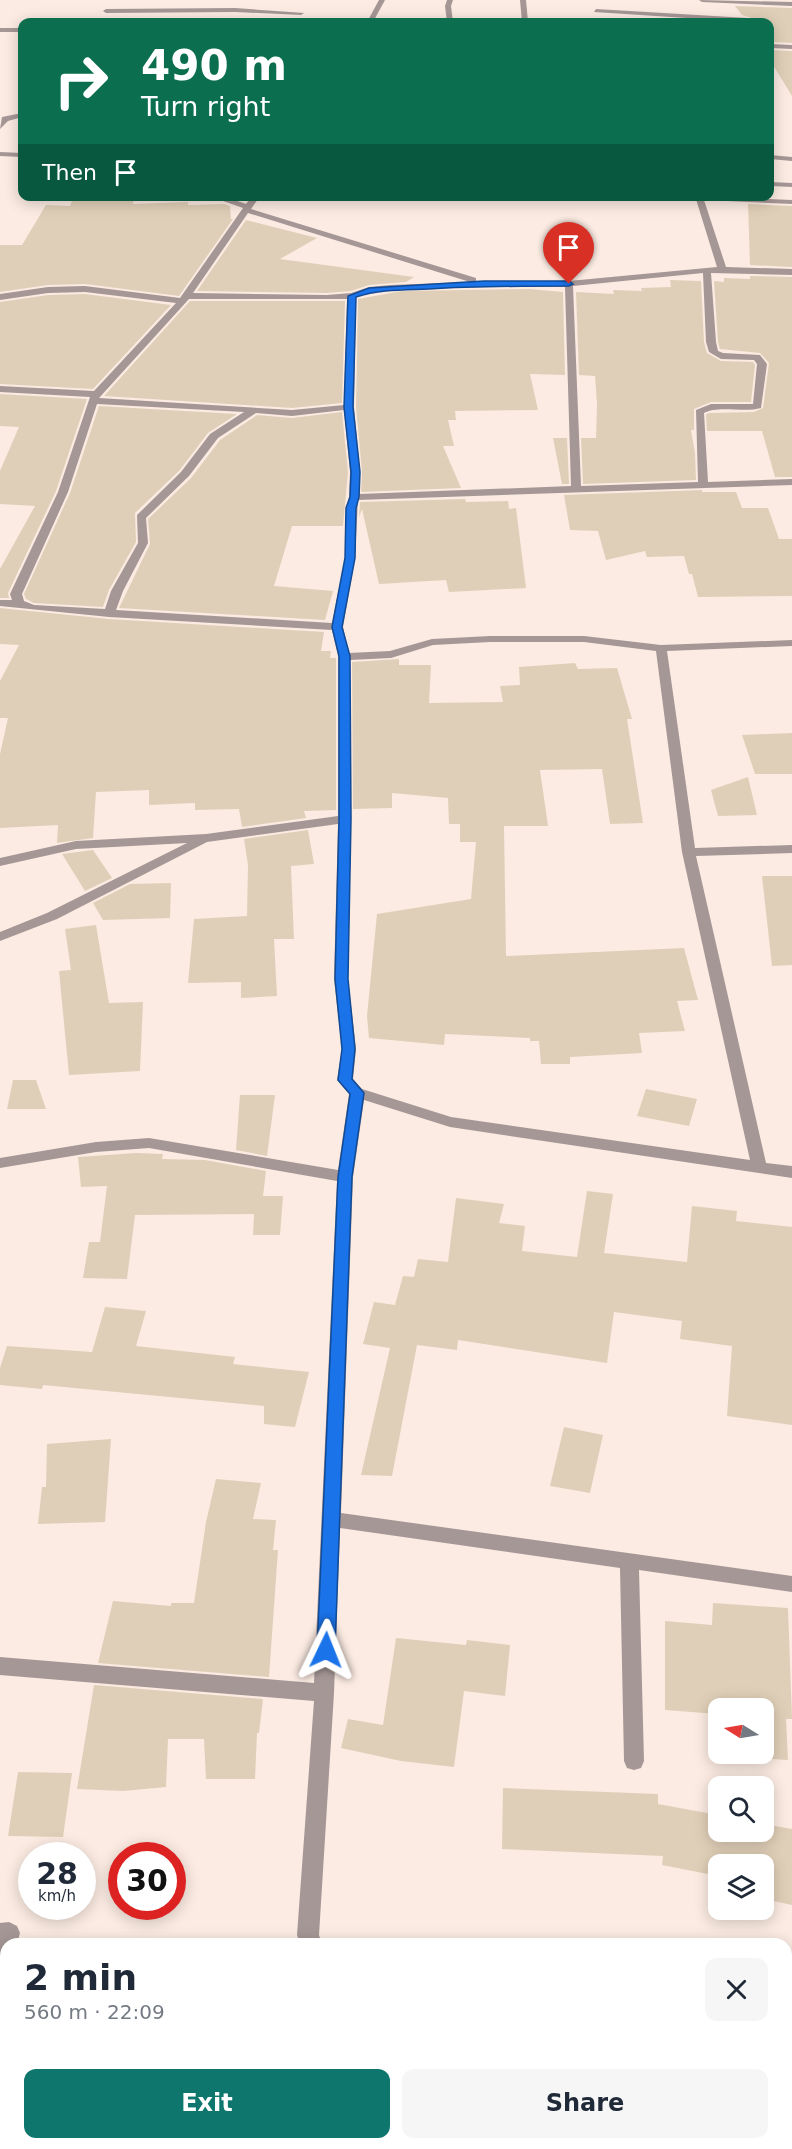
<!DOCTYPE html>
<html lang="en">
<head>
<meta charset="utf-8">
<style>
	body { margin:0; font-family:"DejaVu Sans",sans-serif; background:#f6f6f7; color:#1f2937; height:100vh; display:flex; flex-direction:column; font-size:22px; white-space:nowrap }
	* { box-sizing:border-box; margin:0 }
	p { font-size:20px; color:#747a83 }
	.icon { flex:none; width:33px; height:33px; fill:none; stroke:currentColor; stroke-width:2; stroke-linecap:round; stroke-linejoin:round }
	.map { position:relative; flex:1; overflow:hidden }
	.details { position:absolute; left:0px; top:1938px; width:792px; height:212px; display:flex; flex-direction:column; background:#fff; border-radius:18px 18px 0 0; box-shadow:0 3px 15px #0003 }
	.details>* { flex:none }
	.banner { position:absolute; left:18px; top:18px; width:756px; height:183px; border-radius:12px; box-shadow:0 3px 15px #0003; background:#0b6e4f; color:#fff; overflow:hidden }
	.needle { width:39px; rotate:281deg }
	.tools { position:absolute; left:708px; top:1698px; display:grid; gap:12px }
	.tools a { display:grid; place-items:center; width:66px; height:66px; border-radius:12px; background:#fff; box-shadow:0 3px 15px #0003; font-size:30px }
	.speed { position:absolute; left:18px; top:1842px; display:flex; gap:12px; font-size:30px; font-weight:700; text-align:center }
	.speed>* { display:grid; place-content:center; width:78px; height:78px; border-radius:50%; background:#fff; box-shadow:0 3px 15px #0003; line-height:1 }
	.speed small { font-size:15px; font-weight:400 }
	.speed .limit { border:9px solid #d22; background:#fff; color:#111 }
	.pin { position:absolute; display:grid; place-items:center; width:51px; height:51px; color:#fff; margin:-62px -26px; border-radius:50% 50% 50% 0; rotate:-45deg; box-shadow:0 0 6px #0007 }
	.pin .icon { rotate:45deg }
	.me { position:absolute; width:66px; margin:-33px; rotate:2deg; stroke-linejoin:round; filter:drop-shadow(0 0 4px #0008) }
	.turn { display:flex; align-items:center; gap:21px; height:126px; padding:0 24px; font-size:27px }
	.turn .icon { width:78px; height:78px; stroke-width:2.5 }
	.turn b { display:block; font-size:42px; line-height:51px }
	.then { display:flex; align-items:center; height:57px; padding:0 24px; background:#0003; gap:12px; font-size:22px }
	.round { display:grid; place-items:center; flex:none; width:63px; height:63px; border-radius:12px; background:#f6f6f7 }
	.head { display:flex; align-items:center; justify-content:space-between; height:102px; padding:0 24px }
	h1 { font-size:36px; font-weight:700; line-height:45px }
	.action { display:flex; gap:12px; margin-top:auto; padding:12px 24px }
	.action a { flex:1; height:69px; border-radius:12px; background:#0f766e; color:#fff; font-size:24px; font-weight:700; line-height:69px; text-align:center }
	.action a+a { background:#f6f6f7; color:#1f2937 }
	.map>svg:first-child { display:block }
</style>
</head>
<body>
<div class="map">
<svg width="792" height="2149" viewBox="0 0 792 2149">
	<rect width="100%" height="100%" fill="#fbebe2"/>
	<g fill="#e0cfb8">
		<polygon points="735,6 792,8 792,43 770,42 770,22 751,22 752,18 742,15"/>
		<polygon points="770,50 792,51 792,96 770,60"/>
		<polygon points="74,196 134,196 133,204 188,202 188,205 224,204 230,206 231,219 233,219 179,296 85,284 48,285 0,292 0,245 22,245 46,205 70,206"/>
		<polygon points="748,204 792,206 792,267 750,265"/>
		<polygon points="246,220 317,238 280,259 414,277 406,282 369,285 351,291 327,293 197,291"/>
		<polygon points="750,276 792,277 792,477 775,477 762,431 707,431 706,414 710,413 754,412 763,408 769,363 760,353 720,349 718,342 714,281 724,282 724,278 750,279"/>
		<polygon points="670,280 701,281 704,342 707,353 721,361 753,362 755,365 751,402 711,402 694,409 694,430 691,430 695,453 696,480 583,484 581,438 596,438 597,404 595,376 579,375 576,292 614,294 613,290 642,291 641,288 671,287"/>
		<polygon points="529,289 563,292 565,375 530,374 538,410 455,411 456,420 448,420 454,446 443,446 461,488 361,492 362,472 356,407 358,299 402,291"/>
		<polygon points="85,294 171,305 93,389 0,384 0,302 48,295"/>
		<polygon points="190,301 345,301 342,403 292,408 104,396"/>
		<polygon points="0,394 87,399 56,491 8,593 9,598 0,598 0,569 35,506 0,504 0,471 19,427 0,426"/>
		<polygon points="99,406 237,414 208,433 179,471 135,513 136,542 109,590 103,607 34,603 26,599 24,594 70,493"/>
		<polygon points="342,412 348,472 343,526 292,526 274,586 333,591 325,620 119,608 150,544 148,519 191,478 220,440 257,415 292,418"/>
		<polygon points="553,438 567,438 569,484 562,484"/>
		<polygon points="702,490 702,492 736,492 742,508 768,508 779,539 792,539 792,596 698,597 692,574 689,574 684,556 647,557 645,551 606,560 598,531 570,530 564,495"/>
		<polygon points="465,499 466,502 508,501 509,509 516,508 526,588 449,592 446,580 379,584 362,509 359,517 360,502"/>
		<polygon points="0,608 109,619 324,632 321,651 331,651 330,658 336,658 336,810 304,811 306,818 242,827 239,809 195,810 195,803 149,805 149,790 96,792 93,838 57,843 58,825 0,828 0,754 8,718 0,718 0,681 19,645 0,644"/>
		<polygon points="399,659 399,665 431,665 429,703 503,702 500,686 520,685 519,667 575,663 578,669 617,668 632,719 627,719 643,823 610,824 602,769 540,770 548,826 504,826 506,956 684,948 698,1000 677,1001 685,1031 639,1033 642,1053 570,1057 570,1064 541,1064 539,1041 530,1041 530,1038 445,1034 444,1045 369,1038 367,1016 377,914 471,899 476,842 460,842 460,824 449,824 448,798 392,793 392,808 353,809 352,662"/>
		<polygon points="792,733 792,774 755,774 742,735"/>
		<polygon points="748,777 757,815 718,816 711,790"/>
		<polygon points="308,830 314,864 291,866 294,939 274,939 277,996 241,998 241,982 188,983 194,919 247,916 248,865 244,839"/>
		<polygon points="93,850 112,878 85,891 62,854"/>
		<polygon points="762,876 792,876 792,965 772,966"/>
		<polygon points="171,883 170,918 103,920 93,903 130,884"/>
		<polygon points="96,925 109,1003 143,1002 140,1071 69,1075 59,971 71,970 65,929"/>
		<polygon points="13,1080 36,1080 46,1109 7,1109"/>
		<polygon points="646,1089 697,1099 689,1126 637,1116"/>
		<polygon points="240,1095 275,1095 267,1156 236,1150"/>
		<polygon points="136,1153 163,1154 162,1159 205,1160 266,1171 263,1196 283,1196 280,1235 253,1235 254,1214 135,1215 127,1279 83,1278 89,1242 100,1242 107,1186 81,1187 78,1157"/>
		<polygon points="587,1191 613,1194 604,1253 687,1262 692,1206 737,1211 736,1221 792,1227 792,1425 727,1416 732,1346 680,1339 682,1321 614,1312 607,1363 458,1340 457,1350 417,1345 392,1476 361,1475 390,1348 363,1344 374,1302 395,1305 403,1276 414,1277 418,1259 448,1262 456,1198 504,1204 499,1223 525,1226 522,1251 577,1257"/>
		<polygon points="105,1307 146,1311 136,1346 235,1357 233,1364 309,1372 295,1427 264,1424 264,1406 43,1385 42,1389 0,1385 0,1368 7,1346 92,1352"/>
		<polygon points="564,1427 603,1435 590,1493 550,1486"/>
		<polygon points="111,1439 105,1522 38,1524 42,1487 46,1487 47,1444"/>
		<polygon points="216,1479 261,1483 253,1519 276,1520 273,1550 278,1550 269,1677 98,1663 113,1601 171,1606 171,1603 194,1603 206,1522"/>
		<polygon points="713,1603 788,1608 792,1719 786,1719 788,1760 759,1758 759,1754 764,1754 764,1708 718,1708 718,1714 665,1710 665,1621 712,1625"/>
		<polygon points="396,1638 466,1645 467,1640 510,1645 505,1696 464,1691 454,1767 401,1761 341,1748 348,1719 383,1725"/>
		<polygon points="94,1685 263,1699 259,1733 257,1733 255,1779 206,1779 204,1739 168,1739 166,1787 123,1791 77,1789"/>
		<polygon points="18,1772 72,1773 63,1837 8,1836"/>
		<polygon points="503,1788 658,1794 658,1804 718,1815 718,1832 764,1832 764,1824 792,1829 792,1905 764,1899 764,1864 718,1864 718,1876 662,1865 663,1856 502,1849"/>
	</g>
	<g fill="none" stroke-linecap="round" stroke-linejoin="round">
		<g fill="#a59796" fill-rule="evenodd">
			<polygon points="379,0 385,0 373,22 367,22"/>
			<polygon points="447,0 453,0 451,6 453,22 447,22 445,6"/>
			<polygon points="520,0 526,0 528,22 522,22"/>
			<polygon points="699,0 792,2 792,6 702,2"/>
			<polygon points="235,8 304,13 301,15 235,12 106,13 103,11 106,9"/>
			<polygon points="596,9 748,18 751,20 748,22 594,12"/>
			<rect x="0" y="28" width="22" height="4"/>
			<polygon points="770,44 792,45 792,49 770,48"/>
			<polygon points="22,113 22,117 8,121 0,129 2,117"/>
			<polygon points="0,152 22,153 22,157 0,156"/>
			<polygon points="770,155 792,157 792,161 770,159"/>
			<polygon points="770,182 792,183 792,187 770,186"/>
			<path d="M209,196H223L246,204L252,196H260L251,209L476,278V282L569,281L717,267L695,196L792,200V204L704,200L726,267L792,269V275L711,273L716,342L718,351L723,353L760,355L767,364L761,408C744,413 718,405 704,413L708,482L792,479V485L358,500L355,558L343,627L349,653L390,651L432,639L490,636H584L661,645L792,640V646L667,651L695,848L792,845V853L696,856L766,1163L792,1166V1178L450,1127L364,1100L353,1177L341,1513L792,1576V1592L639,1570L644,1761L641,1768L634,1770L627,1768L624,1761L620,1568L340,1528L334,1693L319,1935L322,1944H300L297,1935L314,1701L0,1675V1657L314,1683L337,1181L149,1148L96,1152L0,1168V1158L96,1142L149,1138L338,1170L349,1094L337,1080L342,1049L334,979L338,824L207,842L57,919L0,941V932L47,913L187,843L76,849L0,866V858L76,841L206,834L338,816V656L332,630L109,617L0,606V600H12L10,594L58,492L90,397L0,392V386L94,391L176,303L85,292L48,293L0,300V294L48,287L85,286L180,298L243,208ZM248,213L470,282L390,285L369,287L351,293L327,295L193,293ZM703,273L706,342L709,352L721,359L754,360L757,364L753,404H711L696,410L698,482L581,486L573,286ZM484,287H565L571,486L359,494L360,472L354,407L356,297C393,284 444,288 484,287ZM189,299H347L344,405L292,410L99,398ZM97,404L244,412L210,434L181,472L137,515L138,543L111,591L105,609L34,605L24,601L22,594L68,492ZM344,410L350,472L349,497L346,509L345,558L332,623L116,610L123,591L148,543L146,518L189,476L218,438L256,413L292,416ZM490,642H584L656,651L682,852L750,1160L451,1117L362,1089L353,1079L356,1049L348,979L351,819L350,660L391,658L433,645Z"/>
			<polygon points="9,1922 17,1926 20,1933 17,1944 6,1944 6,1978 0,1981 0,1923"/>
			<polygon points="786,2140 791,2149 749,2149 747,2144 786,2144"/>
			<polygon points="279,2144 303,2144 302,2149 278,2149"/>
		</g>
	</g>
	<path fill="#1a73e8" stroke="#114b97" stroke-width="1.5" d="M484,281H569L573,284L569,286C522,286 476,286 429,289C405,290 380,289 356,297L353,407L360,472L359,497L356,508L355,558L342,627L350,656L351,819L348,979L355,1049L352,1079L364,1093L352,1177L335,1650L332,1655L326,1657L320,1655L317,1650L338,1177L350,1094L338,1080L342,1049L335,979L339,819V656L332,627L345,558L346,508L350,497L351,472L344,407L348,296L369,288Z"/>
</svg>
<div class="tools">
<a><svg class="needle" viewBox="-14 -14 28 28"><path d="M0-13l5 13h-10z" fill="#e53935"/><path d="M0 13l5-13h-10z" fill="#747a83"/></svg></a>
<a><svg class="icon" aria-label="search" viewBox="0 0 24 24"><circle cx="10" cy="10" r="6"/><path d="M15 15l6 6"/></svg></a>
<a><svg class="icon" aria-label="layers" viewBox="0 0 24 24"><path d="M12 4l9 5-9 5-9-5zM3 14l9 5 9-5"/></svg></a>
</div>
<div class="speed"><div>28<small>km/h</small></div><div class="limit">30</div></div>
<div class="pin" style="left:569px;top:284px;background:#d93025"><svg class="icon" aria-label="arrive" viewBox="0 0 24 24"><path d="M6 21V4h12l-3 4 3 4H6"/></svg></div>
<svg class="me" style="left:326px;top:1650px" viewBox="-20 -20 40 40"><path d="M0-17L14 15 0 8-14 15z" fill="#1a73e8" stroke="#fff" stroke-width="4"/></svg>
<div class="banner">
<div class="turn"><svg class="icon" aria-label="right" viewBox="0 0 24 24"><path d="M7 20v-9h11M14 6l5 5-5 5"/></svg><div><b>490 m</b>Turn right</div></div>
<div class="then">Then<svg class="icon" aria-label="arrive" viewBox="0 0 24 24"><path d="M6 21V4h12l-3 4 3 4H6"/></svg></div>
</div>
<section class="details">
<div class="head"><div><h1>2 min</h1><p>560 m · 22:09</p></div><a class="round"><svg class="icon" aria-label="close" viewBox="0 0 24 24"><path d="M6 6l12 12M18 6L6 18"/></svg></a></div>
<div class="action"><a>Exit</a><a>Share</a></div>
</section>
</div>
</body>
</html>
